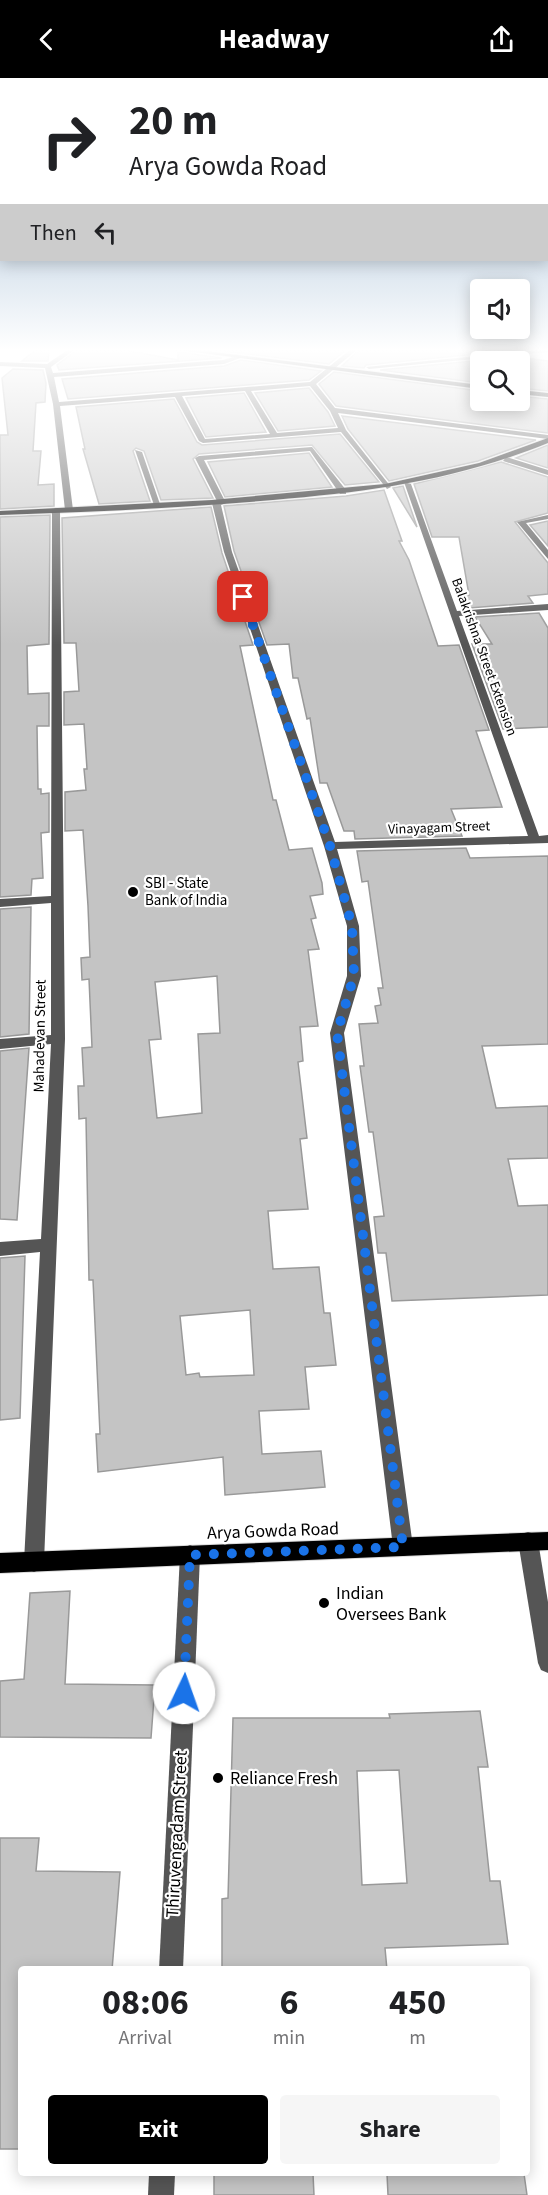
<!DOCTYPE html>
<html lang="en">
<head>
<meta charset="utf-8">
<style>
	body { margin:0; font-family:"Source Sans 3",sans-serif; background:#f6f6f6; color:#202124; height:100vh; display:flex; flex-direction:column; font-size:22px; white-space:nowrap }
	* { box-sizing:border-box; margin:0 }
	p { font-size:20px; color:#757577 }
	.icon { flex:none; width:33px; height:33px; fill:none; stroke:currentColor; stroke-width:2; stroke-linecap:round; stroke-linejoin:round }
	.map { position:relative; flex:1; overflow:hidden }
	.drawer { position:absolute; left:18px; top:1888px; width:512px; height:210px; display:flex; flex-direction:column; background:#fff; border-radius:6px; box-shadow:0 3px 15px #0003 }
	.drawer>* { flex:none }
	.top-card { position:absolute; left:0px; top:0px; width:549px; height:183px; box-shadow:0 3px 15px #0003; background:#fff; color:#202124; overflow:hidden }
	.fabs { position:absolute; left:470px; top:201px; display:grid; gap:12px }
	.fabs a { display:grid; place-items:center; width:60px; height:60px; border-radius:6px; background:#fff; box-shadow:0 3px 15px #0003; font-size:30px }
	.pin { position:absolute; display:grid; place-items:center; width:51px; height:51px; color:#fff; margin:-26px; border-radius:12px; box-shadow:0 3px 9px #0006 }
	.me { position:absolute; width:66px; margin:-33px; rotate:3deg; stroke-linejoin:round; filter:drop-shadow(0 0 4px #0008) }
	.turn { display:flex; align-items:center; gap:21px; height:126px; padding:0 30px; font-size:27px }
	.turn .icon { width:78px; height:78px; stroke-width:2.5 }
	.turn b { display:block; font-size:42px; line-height:51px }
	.then { display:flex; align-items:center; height:57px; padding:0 30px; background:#0003; gap:12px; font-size:22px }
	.eta { display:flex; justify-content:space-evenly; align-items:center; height:102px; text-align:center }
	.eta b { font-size:36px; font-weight:700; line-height:42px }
	.primary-button { display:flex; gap:12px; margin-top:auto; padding:12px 30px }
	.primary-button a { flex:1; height:69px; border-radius:6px; background:#000; color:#fff; font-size:24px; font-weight:700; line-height:69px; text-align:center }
	.primary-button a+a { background:#f6f6f6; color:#202124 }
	header { display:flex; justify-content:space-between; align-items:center; height:78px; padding:0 30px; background:#000; color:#fff; font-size:27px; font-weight:700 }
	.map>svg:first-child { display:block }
</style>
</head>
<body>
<header><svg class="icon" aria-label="back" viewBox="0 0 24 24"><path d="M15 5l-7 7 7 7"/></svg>Headway<svg class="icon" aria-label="share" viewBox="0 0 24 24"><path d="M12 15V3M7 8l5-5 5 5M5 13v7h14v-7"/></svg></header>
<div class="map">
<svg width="548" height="2117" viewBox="0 0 548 2117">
	<rect width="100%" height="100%" fill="#fff"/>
	<g fill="#c4c4c4" stroke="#999" stroke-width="1.5" fill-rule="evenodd">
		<polygon points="37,271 49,271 48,283 22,283"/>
		<polygon points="78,271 120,271 178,282 178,274 222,280 59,292 57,287"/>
		<polygon points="208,271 347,271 329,286"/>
		<polygon points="360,271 505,271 505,273 366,287 364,290 342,288"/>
		<polygon points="516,279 548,283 548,313 519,310 519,284 480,284 480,305 380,292"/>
		<polygon points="241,282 321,293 309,302 68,321 62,301 224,288"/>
		<polygon points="13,291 43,292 46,305 45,324 36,325 33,373 41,373 38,407 54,406 54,428 0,431 0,357 8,357 2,300"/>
		<polygon points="334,294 480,313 480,322 519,322 519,318 548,321 548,355 336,328 319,306"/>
		<polygon points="309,310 328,334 335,348 278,353 255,315"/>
		<polygon points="244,315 266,354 206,359 186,320"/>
		<polygon points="174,321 197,364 202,367 340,356 379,404 345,407 312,367 199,376 193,381 213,420 161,422 144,373 136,370 133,373 150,423 99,426 83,371 85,371 76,329"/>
		<polygon points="342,338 536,362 478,383 389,403 348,351"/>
		<polygon points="548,367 548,390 516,380"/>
		<polygon points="309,375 332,409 225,419 208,384"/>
		<polygon points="501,384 548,399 548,435 515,444 548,485 548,516 528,518 533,525 469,530 461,517 469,517 459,459 432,459 414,406"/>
		<polygon points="403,408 417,449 393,410"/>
		<polygon points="384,412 402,463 399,463 409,482 438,568 459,567 489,652 476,653 502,729 451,731 462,758 355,761 354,753 344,753 327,705 320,705 310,640 307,641 298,600 293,600 289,566 267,567 234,473 224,428 346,418"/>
		<path d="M211,429L222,475L253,567L240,568L273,722H276L289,772L312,770L322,805L323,816L310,818L316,840L311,841L319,871L308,872L318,948L300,949L303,983L298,984L307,1060L300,1061L308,1131L268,1133L273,1191L319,1189L324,1235H330L336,1287L305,1289L309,1331L259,1333L262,1376L321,1373L325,1409L225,1417L223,1379L98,1394L96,1356H100L93,1202H89L86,1040L79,1041L78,1008H84L82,970L92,969L89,901L82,902L81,880L90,879L88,828L83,752L65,753V714L86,712L84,691H87L84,646L64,647V614L79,613L76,565H64L62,440ZM217,898L220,955L198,956L202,1035L157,1040L149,962L161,961L155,904ZM250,1232L254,1297L200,1299L199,1295L186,1297L180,1238Z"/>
		<polygon points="50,437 49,566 27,568 28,616 49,615 49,648 37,648 38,711 41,711 41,716 49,715 49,754 41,755 43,800 32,801 31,817 0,819 0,439"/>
		<polygon points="548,443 548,468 530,447"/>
		<polygon points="539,535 548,550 548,649 503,651 472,566 492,566 475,539"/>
		<polygon points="466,770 470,780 548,778 548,966 482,968 496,1030 548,1028 548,1080 508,1081 518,1128 548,1127 548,1217 392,1223 386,1175 378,1175 374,1139 384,1138 373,1054 369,1054 360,988 364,988 359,946 378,945 375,928 381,927 378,910 383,910 368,803 362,804 357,773"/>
		<polygon points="31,829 29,956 0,959 0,831"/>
		<polygon points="29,970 17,1142 0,1141 0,973"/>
		<polygon points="25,1178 20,1340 0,1342 0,1180"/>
		<polygon points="70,1513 65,1606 155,1607 151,1660 0,1659 0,1603 24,1601 30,1515"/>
		<path d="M480,1633L488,1689H478L490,1803H500L508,1866L385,1870L387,1892H222V1821L228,1820L233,1640H390L389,1636ZM399,1692L407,1805L362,1807L357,1693Z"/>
		<polygon points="0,1760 39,1760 36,1793 120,1794 112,1892 21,1892 21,2071 0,2071"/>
		<polygon points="214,2096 313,2096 314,2117 214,2117"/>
		<polygon points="387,2096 524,2096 527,2117 388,2117"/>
	</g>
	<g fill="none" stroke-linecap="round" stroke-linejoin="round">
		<g stroke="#dbdbdb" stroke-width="2">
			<g id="major">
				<polygon points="172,271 190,271 480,307 480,311"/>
				<polygon points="519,312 548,315 548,319 519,316"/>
				<path d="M548,360V365C457,402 370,414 273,422C182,430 91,434 0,437V433L212,422L385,406L479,385Z"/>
				<polygon points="548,1454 548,1472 0,1495 0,1475"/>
			</g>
		</g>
		<g fill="#555" fill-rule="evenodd">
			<path d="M69,271H76L51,289L53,295L223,282L240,277L243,279L224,286L54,299L59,324L310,304L351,271H358L316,306L335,330L548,357V361L338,335L346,352L391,409L387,411L341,354L203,365L199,363L175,319L60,328L73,432L69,434L65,432L53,326L45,290L0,288V284L47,286ZM310,308L330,333L338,350L277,355L251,313ZM245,313L270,356L205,361L182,318Z"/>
			<polygon points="548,271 548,274 369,291 366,289"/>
			<polygon points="312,369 346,412 346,416 340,416 310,373 204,382 226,425 221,427 232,474 335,764 528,758 404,404 411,406 457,533 548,526 548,532 459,538 539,758 548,757 548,765 337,771 359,848 361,898 344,955 413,1469 410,1476 403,1478 396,1476 393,1469 330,955 347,898 347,848 324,768 224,474 212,425 217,423 195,380 199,378"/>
			<polygon points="135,372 142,374 161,429 154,427"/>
			<polygon points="506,379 548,392 548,397 503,383"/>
			<polygon points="56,430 60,432 65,961 44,1484 41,1491 34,1494 27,1491 24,1484 40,1174 0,1178 0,1164 41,1161 51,966 0,971 0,961 51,957 51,825 0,829 0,821 51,818 52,432"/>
			<polygon points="548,437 548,441 526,445 548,472 548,481 517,444"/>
			<polygon points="528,1454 535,1456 538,1463 548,1524 548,1595 541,1592 538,1585 518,1463 521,1456"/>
			<polygon points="190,1467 197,1470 200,1477 183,1892 159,1892 180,1477 183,1470"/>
			<polygon points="149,2096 175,2096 174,2117 148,2117"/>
		</g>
		<use href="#major" fill="#000" fill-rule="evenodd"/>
	</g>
	<linearGradient id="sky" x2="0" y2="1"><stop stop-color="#8cadcc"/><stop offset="0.48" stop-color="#fff"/><stop offset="1" stop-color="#fff" stop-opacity="0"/></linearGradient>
	<rect width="548" height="567" fill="url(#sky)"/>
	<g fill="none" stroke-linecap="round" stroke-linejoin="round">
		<polyline stroke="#1a73e8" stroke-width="10" stroke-dasharray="0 18" points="184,1615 190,1477 403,1469 337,955 354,898 352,848 330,768 243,519"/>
	</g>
	<g fill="#000" stroke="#fff" stroke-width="2">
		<circle cx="133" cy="814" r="6"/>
		<circle cx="324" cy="1525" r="6"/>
		<circle cx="218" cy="1700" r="6"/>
	</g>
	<g text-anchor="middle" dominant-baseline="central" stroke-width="4.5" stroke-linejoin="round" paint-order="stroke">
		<g font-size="14" fill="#000" stroke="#fff">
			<text transform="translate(484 579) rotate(70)">Balakrishna Street Extension</text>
			<text transform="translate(439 750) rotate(-2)">Vinayagam Street</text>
		</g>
		<g font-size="15" fill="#000" stroke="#fff" text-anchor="start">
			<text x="145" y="805">SBI - State<tspan x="145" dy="17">Bank of India</tspan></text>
		</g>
		<g font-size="15" fill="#000" stroke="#fff">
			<text transform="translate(40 958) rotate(-89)">Mahadevan Street</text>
		</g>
		<g font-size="18" fill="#000" stroke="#fff">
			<text transform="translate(273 1453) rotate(-2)">Arya Gowda Road</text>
			<text transform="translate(177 1756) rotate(-87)">Thiruvengadam Street</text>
		</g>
		<g font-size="18" fill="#000" stroke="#fff" text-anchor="start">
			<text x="336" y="1515">Indian<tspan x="336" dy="21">Oversees Bank</tspan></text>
			<text x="230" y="1700">Reliance Fresh</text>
		</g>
	</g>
</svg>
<div class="fabs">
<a><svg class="icon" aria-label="sound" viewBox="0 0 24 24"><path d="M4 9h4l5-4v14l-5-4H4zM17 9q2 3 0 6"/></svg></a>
<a><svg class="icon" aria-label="search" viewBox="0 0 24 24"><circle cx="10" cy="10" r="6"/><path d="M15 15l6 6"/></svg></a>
</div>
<div class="pin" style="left:243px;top:519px;background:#d93025"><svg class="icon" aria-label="arrive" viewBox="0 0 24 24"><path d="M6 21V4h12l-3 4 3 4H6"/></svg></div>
<svg class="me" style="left:184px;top:1615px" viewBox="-20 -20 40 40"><circle r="19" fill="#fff"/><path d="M0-13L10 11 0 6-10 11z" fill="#1a73e8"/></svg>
<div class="top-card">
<div class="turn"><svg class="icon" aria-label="right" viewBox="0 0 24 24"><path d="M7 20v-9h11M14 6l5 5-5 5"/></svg><div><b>20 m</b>Arya Gowda Road</div></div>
<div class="then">Then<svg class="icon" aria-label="left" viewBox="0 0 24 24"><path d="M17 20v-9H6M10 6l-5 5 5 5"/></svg></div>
</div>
<section class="drawer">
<div class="eta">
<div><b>08:06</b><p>Arrival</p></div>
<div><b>6</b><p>min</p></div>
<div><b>450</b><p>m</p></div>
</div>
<div class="primary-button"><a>Exit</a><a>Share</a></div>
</section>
</div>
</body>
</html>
